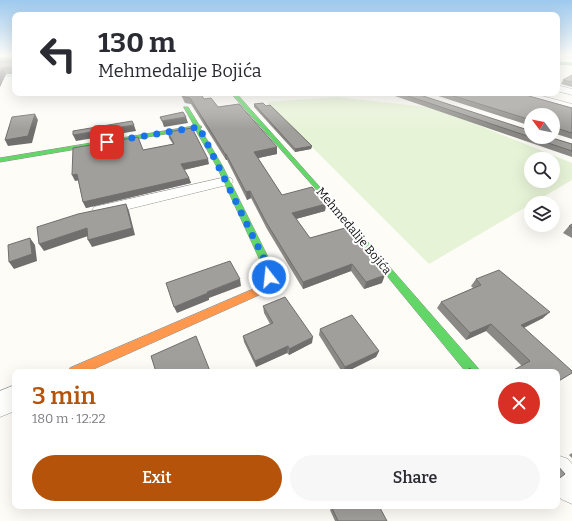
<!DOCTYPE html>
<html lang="en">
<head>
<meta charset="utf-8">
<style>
	body { margin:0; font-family:Bitter,serif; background:#f7f7f7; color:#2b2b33; height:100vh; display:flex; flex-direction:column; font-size:15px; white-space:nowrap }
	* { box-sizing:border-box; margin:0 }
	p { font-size:13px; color:#7c7c81 }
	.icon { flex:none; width:22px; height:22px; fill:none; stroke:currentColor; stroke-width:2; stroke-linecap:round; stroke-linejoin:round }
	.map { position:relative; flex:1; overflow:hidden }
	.side { position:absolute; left:12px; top:369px; width:548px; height:140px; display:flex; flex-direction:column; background:#fff; border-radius:8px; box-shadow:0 4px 16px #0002 }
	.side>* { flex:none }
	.guide { position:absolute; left:12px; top:12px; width:548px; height:84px; border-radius:8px; box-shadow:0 4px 16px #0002; background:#fff; color:#2b2b33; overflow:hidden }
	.needle { width:26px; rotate:302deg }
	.buttons { position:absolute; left:524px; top:108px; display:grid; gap:8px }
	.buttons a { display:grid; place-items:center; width:36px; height:36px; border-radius:50%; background:#fff; box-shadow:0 4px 16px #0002; font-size:20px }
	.pin { position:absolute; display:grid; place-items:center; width:34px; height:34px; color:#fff; margin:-17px; border-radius:8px; box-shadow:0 2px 6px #0006 }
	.me { position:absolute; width:44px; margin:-22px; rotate:344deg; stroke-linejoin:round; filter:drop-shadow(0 0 3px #0008) }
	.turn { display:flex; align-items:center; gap:14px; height:84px; padding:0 20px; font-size:18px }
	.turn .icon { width:52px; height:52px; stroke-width:2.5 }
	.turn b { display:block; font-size:28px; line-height:34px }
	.round { display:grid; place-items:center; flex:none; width:42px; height:42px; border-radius:21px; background:#f7f7f7 }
	.overview { display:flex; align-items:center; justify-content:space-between; height:68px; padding:0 20px }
	h1 { font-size:24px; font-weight:600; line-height:30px; color:#b45309 }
	.primary-button { display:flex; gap:8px; margin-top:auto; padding:8px 20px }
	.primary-button a { flex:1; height:46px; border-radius:24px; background:#b45309; color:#fff; font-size:16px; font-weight:600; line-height:46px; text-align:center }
	.primary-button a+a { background:#f7f7f7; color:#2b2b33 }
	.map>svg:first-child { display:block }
</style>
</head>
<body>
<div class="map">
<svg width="572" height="521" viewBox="0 0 572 521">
	<rect width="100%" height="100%" fill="#fdfcf7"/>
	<path fill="#e7f3d7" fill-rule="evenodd" d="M337,97L436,108L572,163V180L429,264L267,102ZM531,159H553V181H531Z"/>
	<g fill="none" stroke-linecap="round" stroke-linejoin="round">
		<polygon fill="#cde8f7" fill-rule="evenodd" points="0,74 15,75 15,77 0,76"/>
		<g stroke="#979795" stroke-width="1">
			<g id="street">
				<polygon points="557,85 572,89 572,95 557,91"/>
				<polygon points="515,93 531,93 572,104 572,110 517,95"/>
				<polygon points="226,177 231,178 233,181 231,184 100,216 94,215 92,211 94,207"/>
				<polygon points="15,385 15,411 0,417 0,391"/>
				<polygon points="557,455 568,459 572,464 572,504 561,499 557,494"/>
			</g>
		</g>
		<g stroke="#8e8d8b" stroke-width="1">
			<g id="fast">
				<polygon points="565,56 572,56 572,58 566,57"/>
				<polygon points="557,62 572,63 572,65 557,64"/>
				<polygon points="231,93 236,93 318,185 478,368 480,372 466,372 314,187"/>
				<path d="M184,107H188L199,125L202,127L200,128L223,167L274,269C271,278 265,299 253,295L251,292L262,280L264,269L217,167L195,129L0,162V158L194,126Z"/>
			</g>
		</g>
		<g stroke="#8e8d8b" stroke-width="1">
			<polygon id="slow" points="256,288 259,289 261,292 259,295 87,372 68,372 70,368"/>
		</g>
		<use href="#street" fill="#fffffe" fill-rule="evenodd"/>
		<use href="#fast" fill="#63d668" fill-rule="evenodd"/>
		<use href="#slow" fill="#ff974d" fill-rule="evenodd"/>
	</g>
	<g fill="#8a8986">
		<polygon points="0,56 15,56 15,74 6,74 0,87"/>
		<polygon points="572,75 572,87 561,84 563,80"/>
		<polygon points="180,93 200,93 204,99 218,107 277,154 258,158 282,195 326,204 325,211 296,219 310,238 345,228 382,283 364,289 351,271 303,289 267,229 251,198 247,200 227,160 226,160 191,104 185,103"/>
		<polygon points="393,93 414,93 531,137 572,144 572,157 392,95"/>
		<polygon points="429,93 523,93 529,96 572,108 572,139 553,133 553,115 531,115 531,126"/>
		<polygon points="254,104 266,106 312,146 311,149 295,152 254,107"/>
		<polygon points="168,132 209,164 184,170 189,178 191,183 86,208 83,202 78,180 75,181 143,150 173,144 169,138"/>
		<polygon points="572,224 572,238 563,233 569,226"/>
		<polygon points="476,279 543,318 524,328 565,378 521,365 486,331 466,340 437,308 441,302 473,288 471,286"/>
		<polygon points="263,306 312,343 289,355 287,353 256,367 244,342 243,336 270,324 264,313"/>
		<polygon points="320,329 379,351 376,357 346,372 342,372 319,335"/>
		<polygon points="572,453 572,458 569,455"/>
		<polygon points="332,508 387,521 335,521 330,510"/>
	</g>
	<g fill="#716f6d">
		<polygon points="12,58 15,64 0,65 0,59"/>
		<polygon points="3,68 6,74 0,87 0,73"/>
		<polygon points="35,114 38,120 32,143 8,146 5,140"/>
		<polygon points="186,117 188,123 164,127 162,121"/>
		<polygon points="134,125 136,131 76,141 73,135"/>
		<polygon points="312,146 311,149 295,152 295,149"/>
		<polygon points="277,147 277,154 254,159 254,152"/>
		<polygon points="225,154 226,154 227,160 226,160"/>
		<polygon points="208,159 209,164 183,170 181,164"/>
		<polygon points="77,174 80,180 75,181 72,175"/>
		<polygon points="189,178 191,183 86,208 83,202"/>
		<polygon points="250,191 251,198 247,200 246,192"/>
		<polygon points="126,204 129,211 135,235 92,247 88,240"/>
		<polygon points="326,204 325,211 292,220 292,213"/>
		<polygon points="87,228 91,235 44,251 39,244"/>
		<polygon points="30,238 35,245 37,261 14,269 9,262"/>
		<polygon points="352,264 351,271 303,289 303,282"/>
		<polygon points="385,275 382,283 364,289 366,282"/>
		<polygon points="240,279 241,286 209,298 209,300 177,313 174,307 207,292"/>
		<polygon points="550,312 543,318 515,332 521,325"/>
		<polygon points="491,324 486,331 466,340 470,333"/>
		<polygon points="313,337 312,343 289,355 289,349"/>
		<polygon points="288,346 287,353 256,367 255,361"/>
		<polygon points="379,351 376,357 346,372 343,372 345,367"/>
	</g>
	<g fill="#a19f9c" stroke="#716f6d">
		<polygon points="0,56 15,56 15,68 3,68 0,73 0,63 12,62 13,61 12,58 0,59"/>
		<polygon points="572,75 572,82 563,80"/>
		<polygon points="182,93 200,93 204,99 211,98 218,107 239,104 277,147 254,152 282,195 312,187 326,204 292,213 310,238 345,228 385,275 366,282 352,264 303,282 266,222 250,191 246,192 226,154 225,154 190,98 184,97"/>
		<polygon points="399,93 414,93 531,131 531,137 549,137 572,144 572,151"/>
		<polygon points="444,93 523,93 529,96 572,108 572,133 556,128 554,131 553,131 553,115 531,115 531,120"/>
		<polygon points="263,103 266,106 270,105 312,146 295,149 254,104"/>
		<polygon points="183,112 186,117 162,121 160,117"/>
		<polygon points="35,114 28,136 5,140 12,117"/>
		<polygon points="132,121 134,125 73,135 73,131"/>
		<polygon points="192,128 208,159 181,164 189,178 83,202 77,174 72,175 73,148 138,137 143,150 174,144 168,132"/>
		<polygon points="126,204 132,228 88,240 87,228 39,244 37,227 78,214"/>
		<polygon points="572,224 572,228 569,226"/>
		<polygon points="30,238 32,254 9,262 8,245"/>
		<polygon points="230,261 240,279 207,292 208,293 174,307 166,283"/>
		<polygon points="499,270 550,312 521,325 572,371 572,373 557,382 557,372 510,372 530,361 491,324 470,333 441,302 481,285 476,279"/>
		<polygon points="285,297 313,337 289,349 288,346 255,361 243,336 273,323 263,306"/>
		<polygon points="352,315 379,351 345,367 320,329"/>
		<polygon points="196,336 210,371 208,372 156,372 151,356"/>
		<polygon points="470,368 474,372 464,372"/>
		<polygon points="557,465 565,474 557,480"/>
		<polygon points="335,506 379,506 387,521 338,521 332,508"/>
	</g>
	<linearGradient id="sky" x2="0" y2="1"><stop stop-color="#9dc9ee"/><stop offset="0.43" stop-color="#fefefb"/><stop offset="1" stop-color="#fefefb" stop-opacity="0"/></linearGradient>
	<rect width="572" height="129" fill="url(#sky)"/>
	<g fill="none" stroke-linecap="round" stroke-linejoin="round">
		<polyline stroke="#1a73e8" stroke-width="7" stroke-dasharray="0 12.6" points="107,142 199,127 269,269 269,277"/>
	</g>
	<g text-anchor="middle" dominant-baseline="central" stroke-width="4" stroke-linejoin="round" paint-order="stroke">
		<g font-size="12" fill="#111" stroke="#fff">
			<text transform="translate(354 231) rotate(50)">Mehmedalije Bojića</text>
		</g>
	</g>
</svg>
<div class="buttons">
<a><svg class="needle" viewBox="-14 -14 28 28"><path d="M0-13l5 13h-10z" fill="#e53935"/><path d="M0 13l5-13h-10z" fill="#7c7c81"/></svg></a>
<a><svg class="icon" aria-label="search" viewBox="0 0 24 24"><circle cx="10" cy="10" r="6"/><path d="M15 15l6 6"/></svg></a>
<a><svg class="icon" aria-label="layers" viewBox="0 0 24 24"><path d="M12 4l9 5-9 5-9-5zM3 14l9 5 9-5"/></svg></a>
</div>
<div class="pin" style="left:107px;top:142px;background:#d93025"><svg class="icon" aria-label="arrive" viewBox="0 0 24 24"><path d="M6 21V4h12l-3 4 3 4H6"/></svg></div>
<svg class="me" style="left:269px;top:277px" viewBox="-20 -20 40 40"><circle r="17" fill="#1a73e8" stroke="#fff" stroke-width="3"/><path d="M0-11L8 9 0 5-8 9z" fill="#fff"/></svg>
<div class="guide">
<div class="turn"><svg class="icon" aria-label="left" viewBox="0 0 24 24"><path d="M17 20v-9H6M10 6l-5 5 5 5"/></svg><div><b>130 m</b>Mehmedalije Bojića</div></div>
</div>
<section class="side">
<div class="overview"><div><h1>3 min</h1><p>180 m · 12:22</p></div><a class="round" style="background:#d93025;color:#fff"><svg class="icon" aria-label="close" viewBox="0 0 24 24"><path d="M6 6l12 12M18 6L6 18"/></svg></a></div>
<div class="primary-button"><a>Exit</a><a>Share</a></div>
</section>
</div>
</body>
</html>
